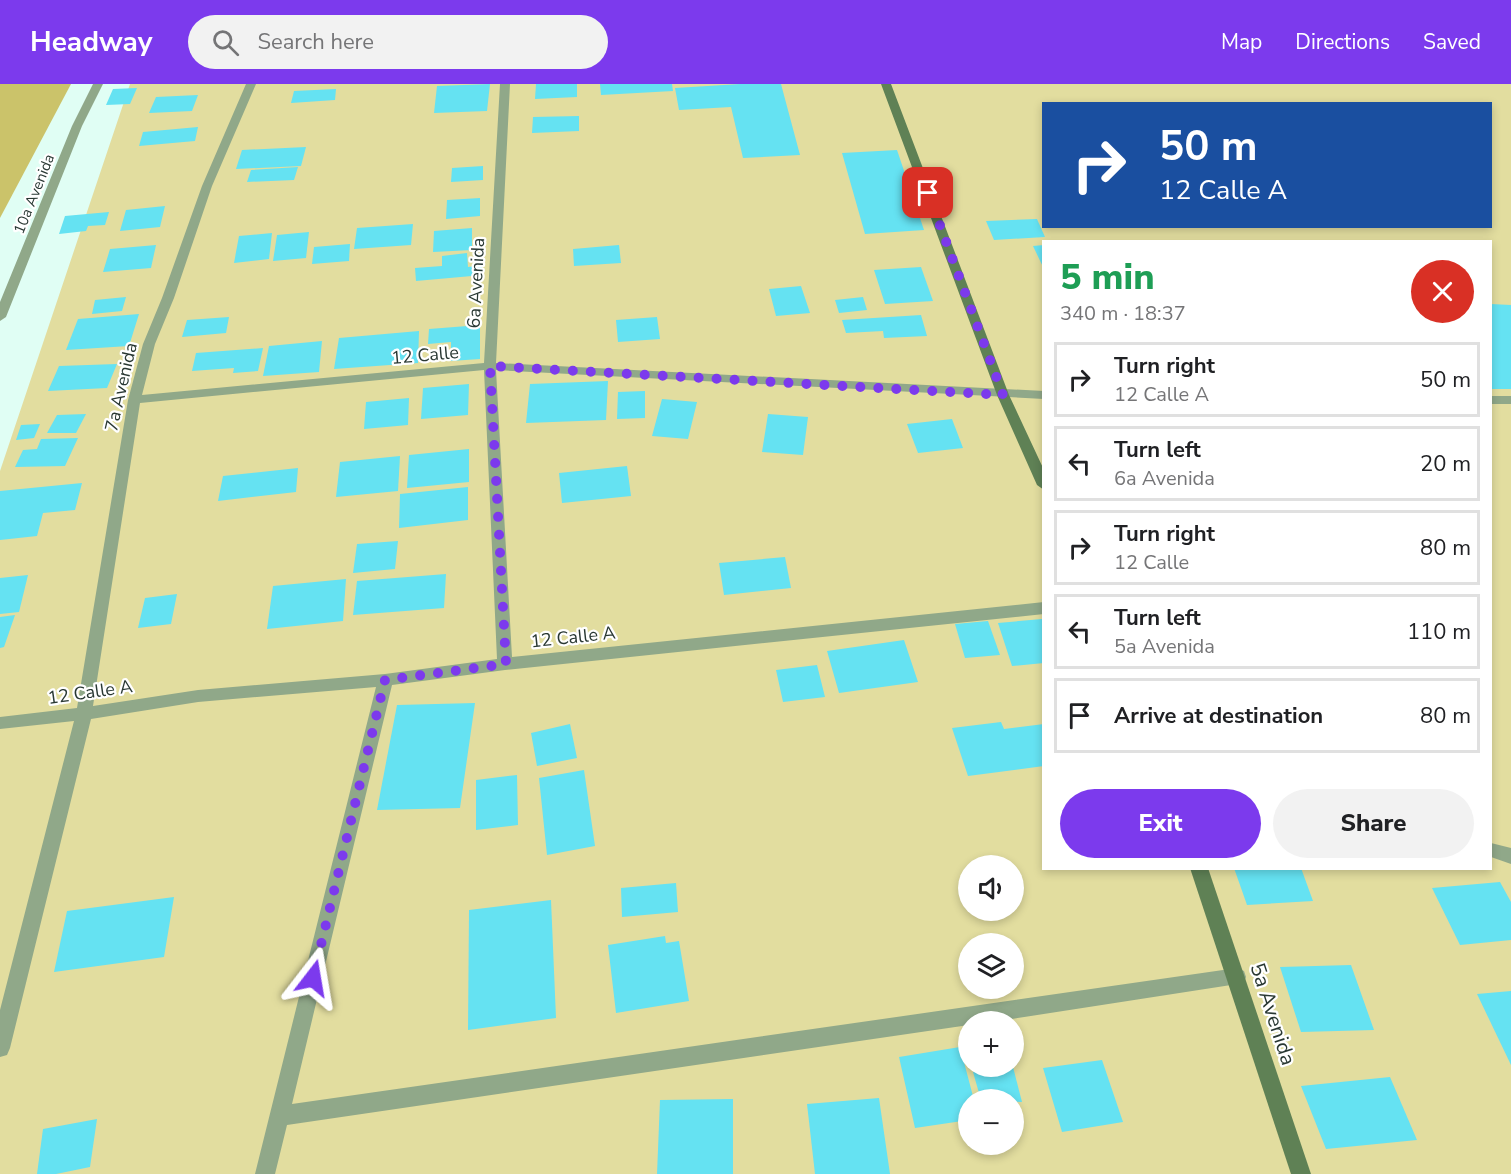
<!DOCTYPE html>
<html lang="en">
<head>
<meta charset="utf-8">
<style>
	body { margin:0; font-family:"Nunito Sans",sans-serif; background:#f2f2f2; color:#202124; height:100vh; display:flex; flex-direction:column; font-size:22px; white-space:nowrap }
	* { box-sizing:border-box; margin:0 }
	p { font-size:20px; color:#757577 }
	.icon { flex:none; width:33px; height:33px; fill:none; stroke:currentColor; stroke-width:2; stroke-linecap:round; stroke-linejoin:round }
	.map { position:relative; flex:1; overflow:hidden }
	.details { position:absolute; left:1042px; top:156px; width:450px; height:630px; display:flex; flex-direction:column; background:#fff; border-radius:0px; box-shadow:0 3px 9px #0003 }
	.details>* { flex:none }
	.banner { position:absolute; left:1042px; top:18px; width:450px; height:126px; border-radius:0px; box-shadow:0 3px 9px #0003; background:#1a4fa0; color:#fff; overflow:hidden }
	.buttons { position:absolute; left:958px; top:771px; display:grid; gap:12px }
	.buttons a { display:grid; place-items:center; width:66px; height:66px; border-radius:50%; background:#fff; box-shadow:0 3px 9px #0003; font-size:30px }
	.pin { position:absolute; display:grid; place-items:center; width:51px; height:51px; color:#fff; margin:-26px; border-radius:12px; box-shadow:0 3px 9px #0006 }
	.me { position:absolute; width:66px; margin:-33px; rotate:14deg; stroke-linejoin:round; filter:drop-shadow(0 0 4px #0008) }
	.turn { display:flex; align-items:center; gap:21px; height:126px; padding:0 18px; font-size:27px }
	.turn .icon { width:78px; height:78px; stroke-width:2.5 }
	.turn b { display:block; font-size:42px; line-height:51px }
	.round { display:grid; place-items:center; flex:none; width:63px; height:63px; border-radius:32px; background:#f2f2f2 }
	.overview { display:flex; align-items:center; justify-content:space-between; height:102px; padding:0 18px }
	h1 { font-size:36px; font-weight:800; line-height:45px; color:#1e9e55 }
	.cta { display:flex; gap:12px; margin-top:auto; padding:12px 18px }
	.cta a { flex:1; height:69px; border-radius:36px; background:#7c3aed; color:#fff; font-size:24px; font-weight:800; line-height:69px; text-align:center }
	.cta a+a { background:#f2f2f2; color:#202124 }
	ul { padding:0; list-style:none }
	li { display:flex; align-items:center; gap:18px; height:75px; margin:0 12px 9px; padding:0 6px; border:3px solid #e0e0e0; border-radius:0px }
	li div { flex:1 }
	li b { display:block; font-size:22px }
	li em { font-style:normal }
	header { display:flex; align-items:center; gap:36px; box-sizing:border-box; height:84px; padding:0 30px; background:#7c3aed; color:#fff }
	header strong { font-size:28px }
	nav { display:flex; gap:33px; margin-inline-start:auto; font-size:21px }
	.search { width:420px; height:54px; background:#f2f2f2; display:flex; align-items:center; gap:15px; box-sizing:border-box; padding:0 21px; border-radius:33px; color:#757577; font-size:22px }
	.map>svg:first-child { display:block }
</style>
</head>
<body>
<header>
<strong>Headway</strong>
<div class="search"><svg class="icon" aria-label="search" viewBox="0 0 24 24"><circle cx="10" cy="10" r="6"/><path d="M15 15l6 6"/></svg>Search here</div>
<nav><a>Map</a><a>Directions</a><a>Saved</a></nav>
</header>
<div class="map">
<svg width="1511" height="1090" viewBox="0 0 1511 1090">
	<rect width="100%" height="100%" fill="#e0fef4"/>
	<path fill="#e2dd9f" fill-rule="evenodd" d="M130,0H1511V1090H0V387ZM1044,20H1491V142H1044ZM1044,158H1491V784H1044ZM969,782H1014V826H969ZM969,860H1014V904H969ZM969,938H1014V982H969ZM969,1016H1014V1060H969Z"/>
	<polygon fill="#cbc36a" points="0,0 71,0 0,134"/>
	<g fill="#65e2f2">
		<polygon points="490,0 487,27 434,29 437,2"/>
		<polygon points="536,0 577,0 577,13 535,15"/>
		<polygon points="600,0 672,0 673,7 601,11"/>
		<polygon points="740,0 781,0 800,71 743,74 731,23 679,26 675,4"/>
		<polygon points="137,4 130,20 106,21 113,5"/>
		<polygon points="336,5 335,16 291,19 294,7"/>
		<polygon points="198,11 192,27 149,29 156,13"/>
		<polygon points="579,32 579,47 532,49 533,33"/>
		<polygon points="198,43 195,57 139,62 143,48"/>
		<polygon points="306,63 301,82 236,85 242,66"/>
		<polygon points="897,66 924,146 865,150 842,69"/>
		<polygon points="483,82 483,96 451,98 452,84"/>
		<polygon points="298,83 294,96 247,98 251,86"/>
		<polygon points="480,114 480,132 446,135 447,116"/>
		<polygon points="165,122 160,143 120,147 126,126"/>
		<polygon points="109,128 105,141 88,142 86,147 59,150 65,132"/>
		<polygon points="1037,135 1045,153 994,156 986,137"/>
		<polygon points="413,140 411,161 354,165 357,144"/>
		<polygon points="472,144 472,166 433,168 434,147"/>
		<polygon points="309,148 306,174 273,177 277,151"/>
		<polygon points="272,149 269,175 234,179 239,152"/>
		<polygon points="350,160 349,177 312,180 314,163"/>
		<polygon points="156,161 151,184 103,188 110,165"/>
		<polygon points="619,161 621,179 574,182 573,165"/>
		<polygon points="1044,161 1044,185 1033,162"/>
		<polygon points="467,169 468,183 482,181 483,191 416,197 415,184 442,182 442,172"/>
		<polygon points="921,183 933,217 885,220 874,186"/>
		<polygon points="801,202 810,229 776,232 769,205"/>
		<polygon points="126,213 122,227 92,230 95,216"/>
		<polygon points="863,213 867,226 839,229 835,216"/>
		<polygon points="1491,220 1511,221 1511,305 1491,305"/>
		<polygon points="139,230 129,262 66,266 78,235"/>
		<polygon points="921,231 927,252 884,254 883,247 846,249 842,236"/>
		<polygon points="229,233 226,249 182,253 187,236"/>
		<polygon points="657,233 660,255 618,258 616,236"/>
		<polygon points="480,241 480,275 451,277 451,258 428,260 429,245"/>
		<polygon points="419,247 418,279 334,285 339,254"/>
		<polygon points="322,257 319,288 263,292 269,262"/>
		<polygon points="263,264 258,287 233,289 234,284 192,287 196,269"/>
		<polygon points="117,280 107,304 48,307 59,282"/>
		<polygon points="608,297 606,336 526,339 530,300"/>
		<polygon points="469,300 468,331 421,335 423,304"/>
		<polygon points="645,307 645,334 617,335 618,308"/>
		<polygon points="409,314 408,341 364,345 366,318"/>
		<polygon points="662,315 697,318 688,355 652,352"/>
		<polygon points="86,330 76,349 47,349 57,331"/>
		<polygon points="768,330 808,333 803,371 762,368"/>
		<polygon points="952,335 963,364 918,369 907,340"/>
		<polygon points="40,340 34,354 16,356 21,341"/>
		<polygon points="78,354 65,382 15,383 23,366 37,365 41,355"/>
		<polygon points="469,365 469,398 407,404 409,371"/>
		<polygon points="400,372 398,407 336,413 340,378"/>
		<polygon points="627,382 631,412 562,419 559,389"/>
		<polygon points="298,384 296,408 218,417 223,392"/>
		<polygon points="82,399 75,426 43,429 37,452 0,456 0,407"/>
		<polygon points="468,403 468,436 399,444 400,410"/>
		<polygon points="398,457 395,485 353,489 357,460"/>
		<polygon points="785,473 791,504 724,511 719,479"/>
		<polygon points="446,490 444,524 353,531 357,497"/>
		<polygon points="28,491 19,528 0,530 0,494"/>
		<polygon points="346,495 343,537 267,545 273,502"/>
		<polygon points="177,510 171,540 138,544 145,514"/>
		<polygon points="15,531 4,563 0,564 0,533"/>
		<polygon points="1042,535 1044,579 1012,582 998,539"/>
		<polygon points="988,537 1000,571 965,574 955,540"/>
		<polygon points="904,556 918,598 839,609 827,567"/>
		<polygon points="817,581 825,613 783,618 776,586"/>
		<polygon points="475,619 460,724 377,726 397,621"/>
		<polygon points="1001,638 1004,645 1044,640 1044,682 968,692 952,644"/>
		<polygon points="570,640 577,674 537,682 531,649"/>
		<polygon points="584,686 595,762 547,771 539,694"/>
		<polygon points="517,691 518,741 476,746 476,696"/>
		<polygon points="1234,784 1301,784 1313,817 1247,821"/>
		<polygon points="1500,798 1511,818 1511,856 1460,861 1432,804"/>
		<polygon points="676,799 678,828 622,833 621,804"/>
		<polygon points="174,813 164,873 54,888 67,827"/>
		<polygon points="551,816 556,934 468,946 469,826"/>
		<polygon points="665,852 666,859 679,857 689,917 616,929 608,861"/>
		<polygon points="1351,881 1374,946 1301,948 1280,883"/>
		<polygon points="1511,907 1511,981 1477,910"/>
		<polygon points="960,963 974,1016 969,1016 969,1036 915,1044 899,973"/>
		<polygon points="1102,976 1123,1038 1062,1048 1043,984"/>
		<polygon points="1013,983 1022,1018 981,1016 973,988"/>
		<polygon points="1390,993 1417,1056 1326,1065 1301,1002"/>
		<polygon points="879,1014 890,1090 815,1090 807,1020"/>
		<polygon points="733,1015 733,1090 657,1090 660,1016"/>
		<polygon points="97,1035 90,1083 56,1090 37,1090 43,1045"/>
	</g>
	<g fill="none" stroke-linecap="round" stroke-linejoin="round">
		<g fill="#90a889" fill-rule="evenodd">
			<polygon points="93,0 103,0 82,42 6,233 0,237 0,218 72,42"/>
			<path d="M246,0H256L212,102L174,214L155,260L142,311L484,279L500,0H510L496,279L1044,307V315L496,286L512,573L1044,518V530L505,586L392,601L292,1020L1237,884L1244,887L1246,893L1244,899L992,938H969V941L287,1041L275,1090H255L376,603L198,618L91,635L10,964L7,971L0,973V926L74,637L0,645V633L77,624L128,316L143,260L162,214L202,102ZM484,286L497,575L385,590L198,606L93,622L140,319Z"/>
			<rect x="1491" y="312" width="20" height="8"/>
			<polygon points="1491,759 1511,764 1511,780 1491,773"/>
		</g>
		<g fill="#5f8155" fill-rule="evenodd">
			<polygon points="881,0 891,0 1009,311 1044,386 1044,406 1037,401 997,311"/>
			<polygon points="1190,784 1208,784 1311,1090 1291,1090"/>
		</g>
	</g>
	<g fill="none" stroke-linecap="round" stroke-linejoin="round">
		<polyline stroke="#7c3aed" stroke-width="10" stroke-dasharray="0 18" points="313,894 385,596 506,580 490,282 1003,311 928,109"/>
	</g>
	<g text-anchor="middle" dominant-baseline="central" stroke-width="4.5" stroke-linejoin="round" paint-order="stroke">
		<g font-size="15" fill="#293833" stroke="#fff">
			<text transform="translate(34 110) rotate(-68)">10a Avenida</text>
		</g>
		<g font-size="18" fill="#293833" stroke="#fff">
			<text transform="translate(476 199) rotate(-87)">6a Avenida</text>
			<text transform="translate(425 271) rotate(-5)">12 Calle</text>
			<text transform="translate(121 303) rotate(-77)">7a Avenida</text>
			<text transform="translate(573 553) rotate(-6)">12 Calle A</text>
			<text transform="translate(90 608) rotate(-8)">12 Calle A</text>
		</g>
		<g font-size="21" fill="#293833" stroke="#fff">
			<text transform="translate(1273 930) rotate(72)">5a Avenida</text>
		</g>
	</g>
</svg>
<div class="buttons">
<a><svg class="icon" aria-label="sound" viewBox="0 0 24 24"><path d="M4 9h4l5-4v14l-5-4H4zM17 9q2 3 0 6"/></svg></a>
<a><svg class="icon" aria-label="layers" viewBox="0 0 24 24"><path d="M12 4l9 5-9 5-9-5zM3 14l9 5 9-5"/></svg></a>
<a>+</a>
<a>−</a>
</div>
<div class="pin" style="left:928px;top:109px;background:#d93025"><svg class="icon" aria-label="arrive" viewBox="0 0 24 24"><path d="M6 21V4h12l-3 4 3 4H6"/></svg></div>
<svg class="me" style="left:313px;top:894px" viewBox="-20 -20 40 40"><path d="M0-17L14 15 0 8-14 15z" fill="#7c3aed" stroke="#fff" stroke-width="4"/></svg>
<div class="banner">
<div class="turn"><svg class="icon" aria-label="right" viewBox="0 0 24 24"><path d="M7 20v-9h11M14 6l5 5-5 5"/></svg><div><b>50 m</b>12 Calle A</div></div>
</div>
<section class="details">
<div class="overview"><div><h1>5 min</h1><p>340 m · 18:37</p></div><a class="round" style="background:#d93025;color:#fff"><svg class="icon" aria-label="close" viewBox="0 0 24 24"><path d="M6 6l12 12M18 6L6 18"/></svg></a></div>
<ul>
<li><svg class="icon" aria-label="right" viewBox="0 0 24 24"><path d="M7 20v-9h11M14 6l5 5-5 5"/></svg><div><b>Turn right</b><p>12 Calle A</p></div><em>50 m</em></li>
<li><svg class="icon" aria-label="left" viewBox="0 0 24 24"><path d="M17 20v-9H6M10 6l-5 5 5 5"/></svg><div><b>Turn left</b><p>6a Avenida</p></div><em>20 m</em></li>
<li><svg class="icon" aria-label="right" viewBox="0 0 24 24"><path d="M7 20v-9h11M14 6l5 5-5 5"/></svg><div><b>Turn right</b><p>12 Calle</p></div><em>80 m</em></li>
<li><svg class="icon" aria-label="left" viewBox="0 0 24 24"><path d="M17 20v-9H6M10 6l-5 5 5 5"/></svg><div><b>Turn left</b><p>5a Avenida</p></div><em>110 m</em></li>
<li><svg class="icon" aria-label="arrive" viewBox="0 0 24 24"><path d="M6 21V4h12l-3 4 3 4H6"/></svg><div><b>Arrive at destination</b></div><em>80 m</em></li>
</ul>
<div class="cta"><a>Exit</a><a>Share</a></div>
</section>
</div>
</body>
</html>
